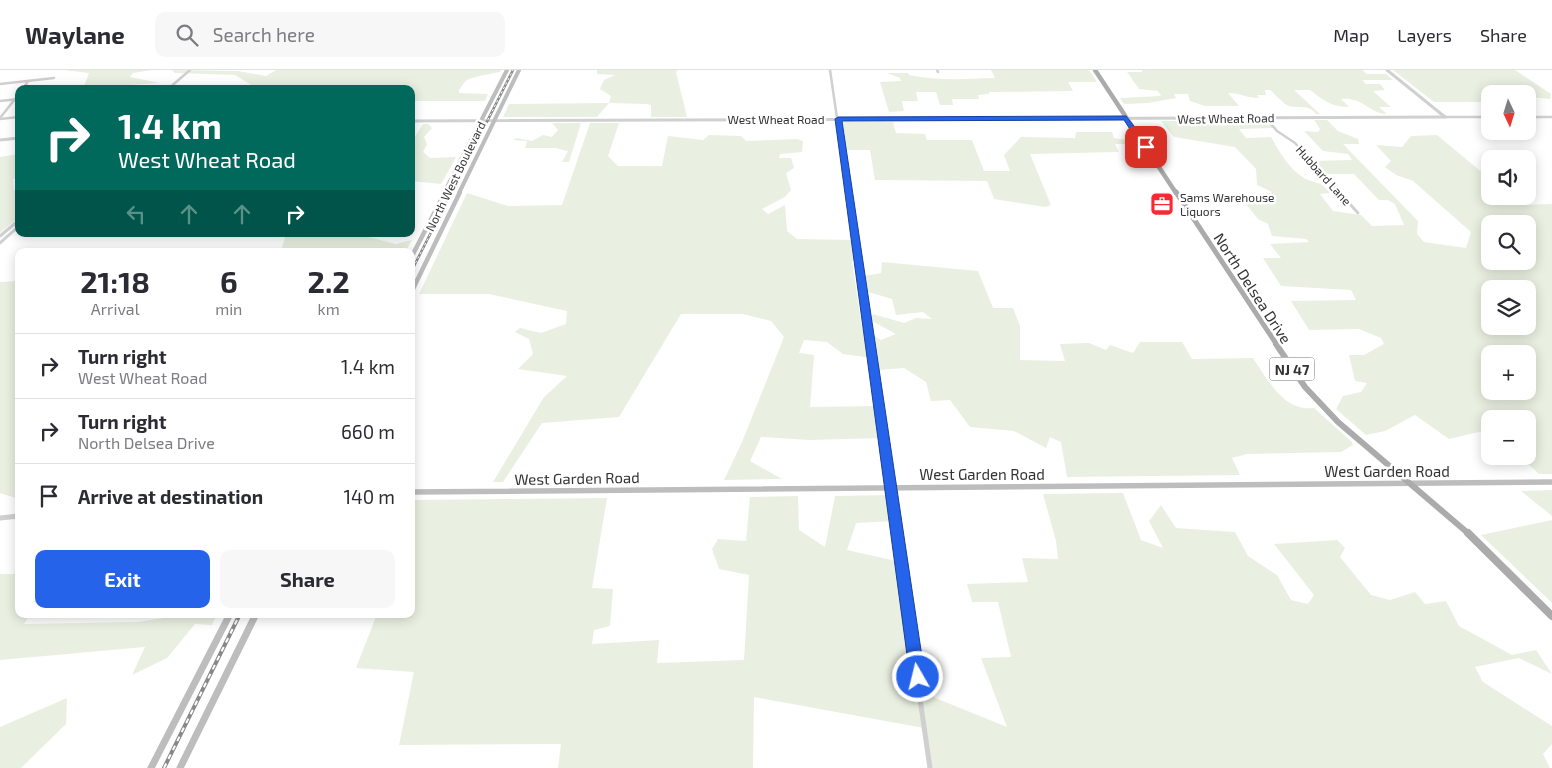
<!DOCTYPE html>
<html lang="en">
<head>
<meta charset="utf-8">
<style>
	body { margin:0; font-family:"Exo 2",sans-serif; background:#f7f7f7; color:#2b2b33; height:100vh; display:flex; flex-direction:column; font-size:19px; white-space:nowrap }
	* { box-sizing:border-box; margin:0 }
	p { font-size:16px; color:#7c7c81 }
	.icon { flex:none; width:28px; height:28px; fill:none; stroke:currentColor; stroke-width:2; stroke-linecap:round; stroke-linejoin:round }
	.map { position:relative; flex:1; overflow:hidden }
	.sheet { position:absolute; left:15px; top:178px; width:400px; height:370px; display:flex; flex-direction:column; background:#fff; border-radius:10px; box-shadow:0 2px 12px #0003 }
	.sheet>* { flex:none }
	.top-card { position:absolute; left:15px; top:15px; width:400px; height:152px; border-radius:10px; box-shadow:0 2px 12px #0003; background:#00695c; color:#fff; overflow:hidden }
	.needle { width:32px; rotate:176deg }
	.tools { position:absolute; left:1481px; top:15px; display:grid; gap:10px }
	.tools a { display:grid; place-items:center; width:55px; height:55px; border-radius:10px; background:#fff; box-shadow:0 2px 12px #0003; font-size:25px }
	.pin { position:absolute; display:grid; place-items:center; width:42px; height:42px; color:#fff; margin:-21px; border-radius:10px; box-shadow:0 2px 8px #0006 }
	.me { position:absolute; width:55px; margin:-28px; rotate:352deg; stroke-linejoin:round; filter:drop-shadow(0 0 4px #0008) }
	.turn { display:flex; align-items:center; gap:18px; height:105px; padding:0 20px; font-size:22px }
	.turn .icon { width:65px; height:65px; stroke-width:2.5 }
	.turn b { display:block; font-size:35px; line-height:42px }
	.lanes { display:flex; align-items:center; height:48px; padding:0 20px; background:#0003; justify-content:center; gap:25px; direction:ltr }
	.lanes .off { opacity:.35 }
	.eta { display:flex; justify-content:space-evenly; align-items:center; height:85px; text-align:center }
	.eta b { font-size:30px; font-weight:700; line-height:35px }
	.primary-button { display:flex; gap:10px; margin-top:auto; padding:10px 20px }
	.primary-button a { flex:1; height:58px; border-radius:10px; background:#2563eb; color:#fff; font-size:20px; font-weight:700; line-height:58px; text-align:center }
	.primary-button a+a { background:#f7f7f7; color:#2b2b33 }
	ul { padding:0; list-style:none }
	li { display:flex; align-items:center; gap:15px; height:65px; padding:0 20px; border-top:1px solid #e1e1e2 }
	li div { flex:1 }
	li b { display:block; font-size:19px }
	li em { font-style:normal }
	header { display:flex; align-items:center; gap:30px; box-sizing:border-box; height:70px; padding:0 25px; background:#fff; border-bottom:1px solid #e1e1e2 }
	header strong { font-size:24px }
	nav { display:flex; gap:28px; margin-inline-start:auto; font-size:18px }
	.search { width:350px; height:45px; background:#f7f7f7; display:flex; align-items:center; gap:12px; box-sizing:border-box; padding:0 18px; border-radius:10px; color:#7c7c81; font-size:19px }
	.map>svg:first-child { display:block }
</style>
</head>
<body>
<header>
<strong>Waylane</strong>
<div class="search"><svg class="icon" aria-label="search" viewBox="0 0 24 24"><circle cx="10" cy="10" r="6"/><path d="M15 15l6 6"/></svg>Search here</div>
<nav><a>Map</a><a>Layers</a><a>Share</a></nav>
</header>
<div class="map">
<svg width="1552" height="698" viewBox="0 0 1552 698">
	<rect width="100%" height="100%" fill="#fff"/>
	<g fill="#e9f0e1" fill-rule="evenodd">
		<polygon points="64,0 152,0 133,3 130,7 160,13 128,15 123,19 83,19 89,3"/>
		<path d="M172,0L238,1L266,6L276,0H501L500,2C494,3 472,7 467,10C464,12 461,18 459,20V23L488,24L485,31H411V19H245L253,16L235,5L175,3Z"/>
		<polygon points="581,0 678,0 676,2 687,47 651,47 651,35 647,34 609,33 597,47 503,47 509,34 609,33 611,26 600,19 604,10 615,5 597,4 597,0"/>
		<path d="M991,0H1089L1097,12H1068L1073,21L989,22V24L978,25L979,29H952L953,35H940L936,22H916L918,31H902L904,41L889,42L880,12L901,11L900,8L887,3H908L909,5C937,11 965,9 995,8Z"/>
		<path d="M1142,0H1362L1367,4H1386L1393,10H1362L1366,14H1380L1385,20L1373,21L1391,37H1379L1387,44C1369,44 1364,27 1341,29L1349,37C1331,37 1323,30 1310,20H1294L1320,44H1316C1309,34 1299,39 1289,36C1283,34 1275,24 1270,20H1265L1266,25H1257L1259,28C1247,28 1239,23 1228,23L1239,36H1205L1190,31L1188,24H1174L1176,28L1148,33L1124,34L1120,28L1161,26L1158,21L1139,19L1127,2H1142Z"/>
		<polygon points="1393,0 1515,0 1551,24 1550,29 1528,27 1528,24 1490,24 1490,32 1434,32"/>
		<path d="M1314,50H1327L1338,61L1358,69L1359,74H1343L1418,151L1417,164L1424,172L1466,178L1471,162L1413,111L1396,105L1385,97L1391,91L1376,75L1402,77L1411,66L1437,65L1490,109V126H1510L1521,135L1552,134V404H1539L1519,386H1528V349H1490V362L1487,360L1449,369L1415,345L1385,361L1366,365L1336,339L1343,326L1361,322L1367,313L1355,311L1349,285H1364L1384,274L1381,268L1359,259L1309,260L1291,231L1356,230L1351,220L1281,216L1263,188H1281L1270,174L1309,172L1306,169L1272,166L1268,154L1258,149L1246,134L1272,122L1257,115L1256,99L1235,77L1174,67L1161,51H1267L1274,58L1239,59L1246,68L1271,67C1279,81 1289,99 1304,108C1317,115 1319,109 1330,123L1320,124L1333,141L1361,145L1372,156L1404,155L1395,134L1388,130H1379L1354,104H1324L1311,91L1352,90L1348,84L1323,81L1304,61L1318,62L1320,59ZM1490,154H1528V191H1490ZM1490,219H1528V256H1490ZM1490,284H1528V321H1490Z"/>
		<polygon points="838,52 893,52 896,63 925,64 927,70 972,70 984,101 1010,101 1004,85 1021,67 1075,68 1076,62 1112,62 1114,68 1126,70 1126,74 1115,74 1119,82 1030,84 1051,135 1046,137 994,129 987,111 875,110 870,80 842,80"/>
		<polygon points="552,53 581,53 569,92 562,92 568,81 555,78 525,78 527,71 513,70 517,68 532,71 543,65 552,67 558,60"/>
		<path d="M590,53H619L608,86L618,96H662L668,66L703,70L709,65L741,66L746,71L797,69L803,71L802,82L780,84L779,88H791L794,98L786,103L791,120L785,127L762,139L768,144L785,135L787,161L797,169L854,170L857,190L852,191L862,258L881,270L896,264L870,250L873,244L904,253L916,248L932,249L923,242L896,245L892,229L865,221L864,206L881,203L882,192L978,201L993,238H1013L1020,256V290L1065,291L1060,274L1089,273L1106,280L1110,275L1133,283L1140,272H1182L1192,289L1253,288C1268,310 1284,342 1314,338L1352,372L1353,375L1341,382L1247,384L1232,388L1240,405L1067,407L1061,372L1050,367L1046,378L1014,361L970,357L950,330L931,331L926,312L904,298L879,300L878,289L843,284L827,272L804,270L799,283L814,285L810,337L878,336L882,368L809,370L761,367L750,391L782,409L724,410L742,372L784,267L771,251L743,244H681L619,347L542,353L503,412H493L544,327L567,306L518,299L533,284L529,269L515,262L520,258L541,263L566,254L567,241L489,224H419L467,123L508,136L562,135Z"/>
		<polygon points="423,54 428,54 432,58 424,67 427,74 423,82 430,88 456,87 441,114 411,111 411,68 415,67"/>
		<polygon points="19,84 19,109 13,109 14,120 19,121 19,147 0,163 0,87"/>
		<polygon points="286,164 356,164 396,174 412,170 406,181 281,181"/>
		<polygon points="19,211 19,429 0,423 0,212"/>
		<polygon points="1552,420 1552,446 1521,421"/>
		<polygon points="1123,423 1141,470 1163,478 1149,451 1161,435 1176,458 1235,462 1248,486 1277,505 1291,530 1308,534 1314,525 1274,474 1337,470 1345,478 1340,487 1371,525 1390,530 1415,522 1425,534 1446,531 1459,556 1512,585 1536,580 1552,604 1519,588 1475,597 1483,612 1552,656 1552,674 1543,684 1550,698 930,698 924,658 754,627 753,698 558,698 561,674 399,675 414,602 356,598 377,544 411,544 411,430 607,428 592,518 613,519 610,556 594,560 592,574 659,570 657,593 744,590 749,505 719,499 712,479 718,469 746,471 750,427 798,426 799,460 825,477 835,426 891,425 894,451 856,453 847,480 901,492 918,621 1007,657 981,588 1011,587 998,532 972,532 967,514 1028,512 1022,488 1058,489 1056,471 1043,424"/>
		<polygon points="1552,450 1552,533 1481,465"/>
		<polygon points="0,504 19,504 19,544 30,544 24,554 137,552 192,544 217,544 212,555 195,554 167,588 132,605 145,577 0,590"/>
		<polygon points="67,628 66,654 21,698 0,698 0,657"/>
	</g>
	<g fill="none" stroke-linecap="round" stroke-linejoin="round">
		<g stroke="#d0d0d0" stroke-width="2.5">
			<polyline points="830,0 848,123"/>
			<polyline points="937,0 938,2"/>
			<polyline points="0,14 54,8"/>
			<polyline points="23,19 28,11"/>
			<polyline points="168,19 190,0"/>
			<polyline points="0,31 19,29"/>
			<polyline points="1445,47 1490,47"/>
			<polyline points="1528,47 1552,47"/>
			<polyline points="0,48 19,24"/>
			<polyline points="1266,48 1277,61 1295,73 1340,123"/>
			<polyline points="0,49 19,47"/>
		</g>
		<g stroke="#d0d0d0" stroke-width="3">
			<polyline points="847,122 869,275"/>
			<polyline points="1339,122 1358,143"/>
			<polyline points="0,166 19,150"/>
			<polyline points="0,173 19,156"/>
		</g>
		<polyline stroke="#d0d0d0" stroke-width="4" points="869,274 896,464"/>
		<polyline stroke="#d0d0d0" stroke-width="5" points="896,463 930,698"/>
		<g stroke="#d0d0d0" stroke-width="3">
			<polyline points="1387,0 1445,47"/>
			<polyline points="411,51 1445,47"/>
			<polyline points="0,70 19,68"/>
		</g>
		<polyline stroke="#d0d0d0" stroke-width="5" points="0,448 19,446"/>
		<g stroke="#bdbdbd" stroke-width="4">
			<polyline points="444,123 507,0"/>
			<polyline points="459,123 519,0"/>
		</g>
		<g stroke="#bdbdbd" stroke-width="4.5">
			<polyline points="411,188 445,122"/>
			<polyline points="411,223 460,122"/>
		</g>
		<polyline stroke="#bdbdbd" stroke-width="5.5" points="411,422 1552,412"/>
		<g stroke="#bdbdbd" stroke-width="7">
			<polyline points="151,698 230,544"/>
			<polyline points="180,698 256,544"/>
		</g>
		<polyline stroke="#ababab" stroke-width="4.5" points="1095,0 1176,123"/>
		<polyline stroke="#ababab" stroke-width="5" points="1176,122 1277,275"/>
		<polyline stroke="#ababab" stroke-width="6" points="1276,274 1305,317 1338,352 1469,464"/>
		<polyline stroke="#ababab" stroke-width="8" points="1468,463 1552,546"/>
		<g stroke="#888" stroke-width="2.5">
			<polyline id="rail-far1" points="411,202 513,0"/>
		</g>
		<g stroke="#888" stroke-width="4">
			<polyline id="rail" points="164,698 240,544"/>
		</g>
		<use href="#rail-far1" stroke="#fff" stroke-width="1" stroke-dasharray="2.5" stroke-linecap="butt"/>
		<use href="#rail" stroke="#fff" stroke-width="2" stroke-dasharray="5" stroke-linecap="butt"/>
	</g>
	<polygon fill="#2563eb" stroke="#184099" points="1126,46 1150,77 1149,79 1143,79 1124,50 842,51 925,607 923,612 918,614 912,612 910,607 835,49 838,47"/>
	<defs>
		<g id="office-square" transform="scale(1.25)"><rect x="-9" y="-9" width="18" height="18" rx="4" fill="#f52a35" stroke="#fff"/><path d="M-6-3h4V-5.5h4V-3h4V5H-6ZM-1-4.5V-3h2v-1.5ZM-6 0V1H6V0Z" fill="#fff"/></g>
	</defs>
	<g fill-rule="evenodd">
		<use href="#office-square" x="1162" y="134"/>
	</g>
	<g text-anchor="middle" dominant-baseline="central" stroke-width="5" stroke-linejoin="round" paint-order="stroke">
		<g font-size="12" fill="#333" stroke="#fff">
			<text transform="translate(1226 48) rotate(-1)">West Wheat Road</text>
			<text x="776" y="49">West Wheat Road</text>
			<text transform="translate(1324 105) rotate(48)">Hubbard Lane</text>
			<text transform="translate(455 106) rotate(-64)">North West Boulevard</text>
		</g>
		<g font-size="12" fill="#333" stroke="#fff" text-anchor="start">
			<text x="1180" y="127">Sams Warehouse<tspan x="1180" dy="14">Liquors</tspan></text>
		</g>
		<rect fill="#fff" stroke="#707070" stroke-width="1" x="1269.5" y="287.5" width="45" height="23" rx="4"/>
		<g font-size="14" font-weight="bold" fill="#333">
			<text x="1292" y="299">NJ 47</text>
		</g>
		<g font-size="15" fill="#333" stroke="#fff">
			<text transform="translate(1253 218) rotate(57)">North Delsea Drive</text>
			<text x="1387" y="401">West Garden Road</text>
			<text x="982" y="404">West Garden Road</text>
			<text transform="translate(577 408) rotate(-1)">West Garden Road</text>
		</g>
	</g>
</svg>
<div class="tools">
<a><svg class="needle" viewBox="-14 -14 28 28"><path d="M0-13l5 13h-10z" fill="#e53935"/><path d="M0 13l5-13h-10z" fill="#7c7c81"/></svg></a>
<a><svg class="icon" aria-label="sound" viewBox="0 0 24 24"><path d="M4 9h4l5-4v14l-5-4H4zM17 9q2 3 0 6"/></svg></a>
<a><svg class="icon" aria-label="search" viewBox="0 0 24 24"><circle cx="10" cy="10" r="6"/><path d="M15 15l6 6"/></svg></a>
<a><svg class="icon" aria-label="layers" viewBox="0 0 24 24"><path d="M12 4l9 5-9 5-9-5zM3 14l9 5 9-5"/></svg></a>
<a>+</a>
<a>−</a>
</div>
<div class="pin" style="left:1146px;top:77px;background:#d93025"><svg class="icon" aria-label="arrive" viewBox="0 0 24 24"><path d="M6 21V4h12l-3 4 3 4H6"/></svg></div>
<svg class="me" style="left:918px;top:607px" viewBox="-20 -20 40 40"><circle r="17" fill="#2563eb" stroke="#fff" stroke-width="3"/><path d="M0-11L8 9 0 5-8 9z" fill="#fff"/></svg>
<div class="top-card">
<div class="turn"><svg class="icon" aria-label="right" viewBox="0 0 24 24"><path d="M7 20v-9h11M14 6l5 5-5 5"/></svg><div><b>1.4 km</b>West Wheat Road</div></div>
<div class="lanes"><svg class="icon off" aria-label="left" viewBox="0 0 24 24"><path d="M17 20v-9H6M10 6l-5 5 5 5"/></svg><svg class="icon off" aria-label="ahead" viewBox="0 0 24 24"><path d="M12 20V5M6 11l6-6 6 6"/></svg><svg class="icon off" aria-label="ahead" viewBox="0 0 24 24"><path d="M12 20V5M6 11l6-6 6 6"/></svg><svg class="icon" aria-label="right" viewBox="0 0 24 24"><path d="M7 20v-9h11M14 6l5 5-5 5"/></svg></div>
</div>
<section class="sheet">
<div class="eta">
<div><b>21:18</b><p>Arrival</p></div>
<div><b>6</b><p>min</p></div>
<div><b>2.2</b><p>km</p></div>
</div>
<ul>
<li><svg class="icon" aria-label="right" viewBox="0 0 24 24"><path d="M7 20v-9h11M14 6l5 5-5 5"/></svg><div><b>Turn right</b><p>West Wheat Road</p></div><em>1.4 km</em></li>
<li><svg class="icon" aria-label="right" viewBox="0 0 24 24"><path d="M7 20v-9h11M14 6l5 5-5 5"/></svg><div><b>Turn right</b><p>North Delsea Drive</p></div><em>660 m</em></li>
<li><svg class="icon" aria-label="arrive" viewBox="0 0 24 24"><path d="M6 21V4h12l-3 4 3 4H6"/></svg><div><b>Arrive at destination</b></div><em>140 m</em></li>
</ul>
<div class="primary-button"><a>Exit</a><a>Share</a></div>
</section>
</div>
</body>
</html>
